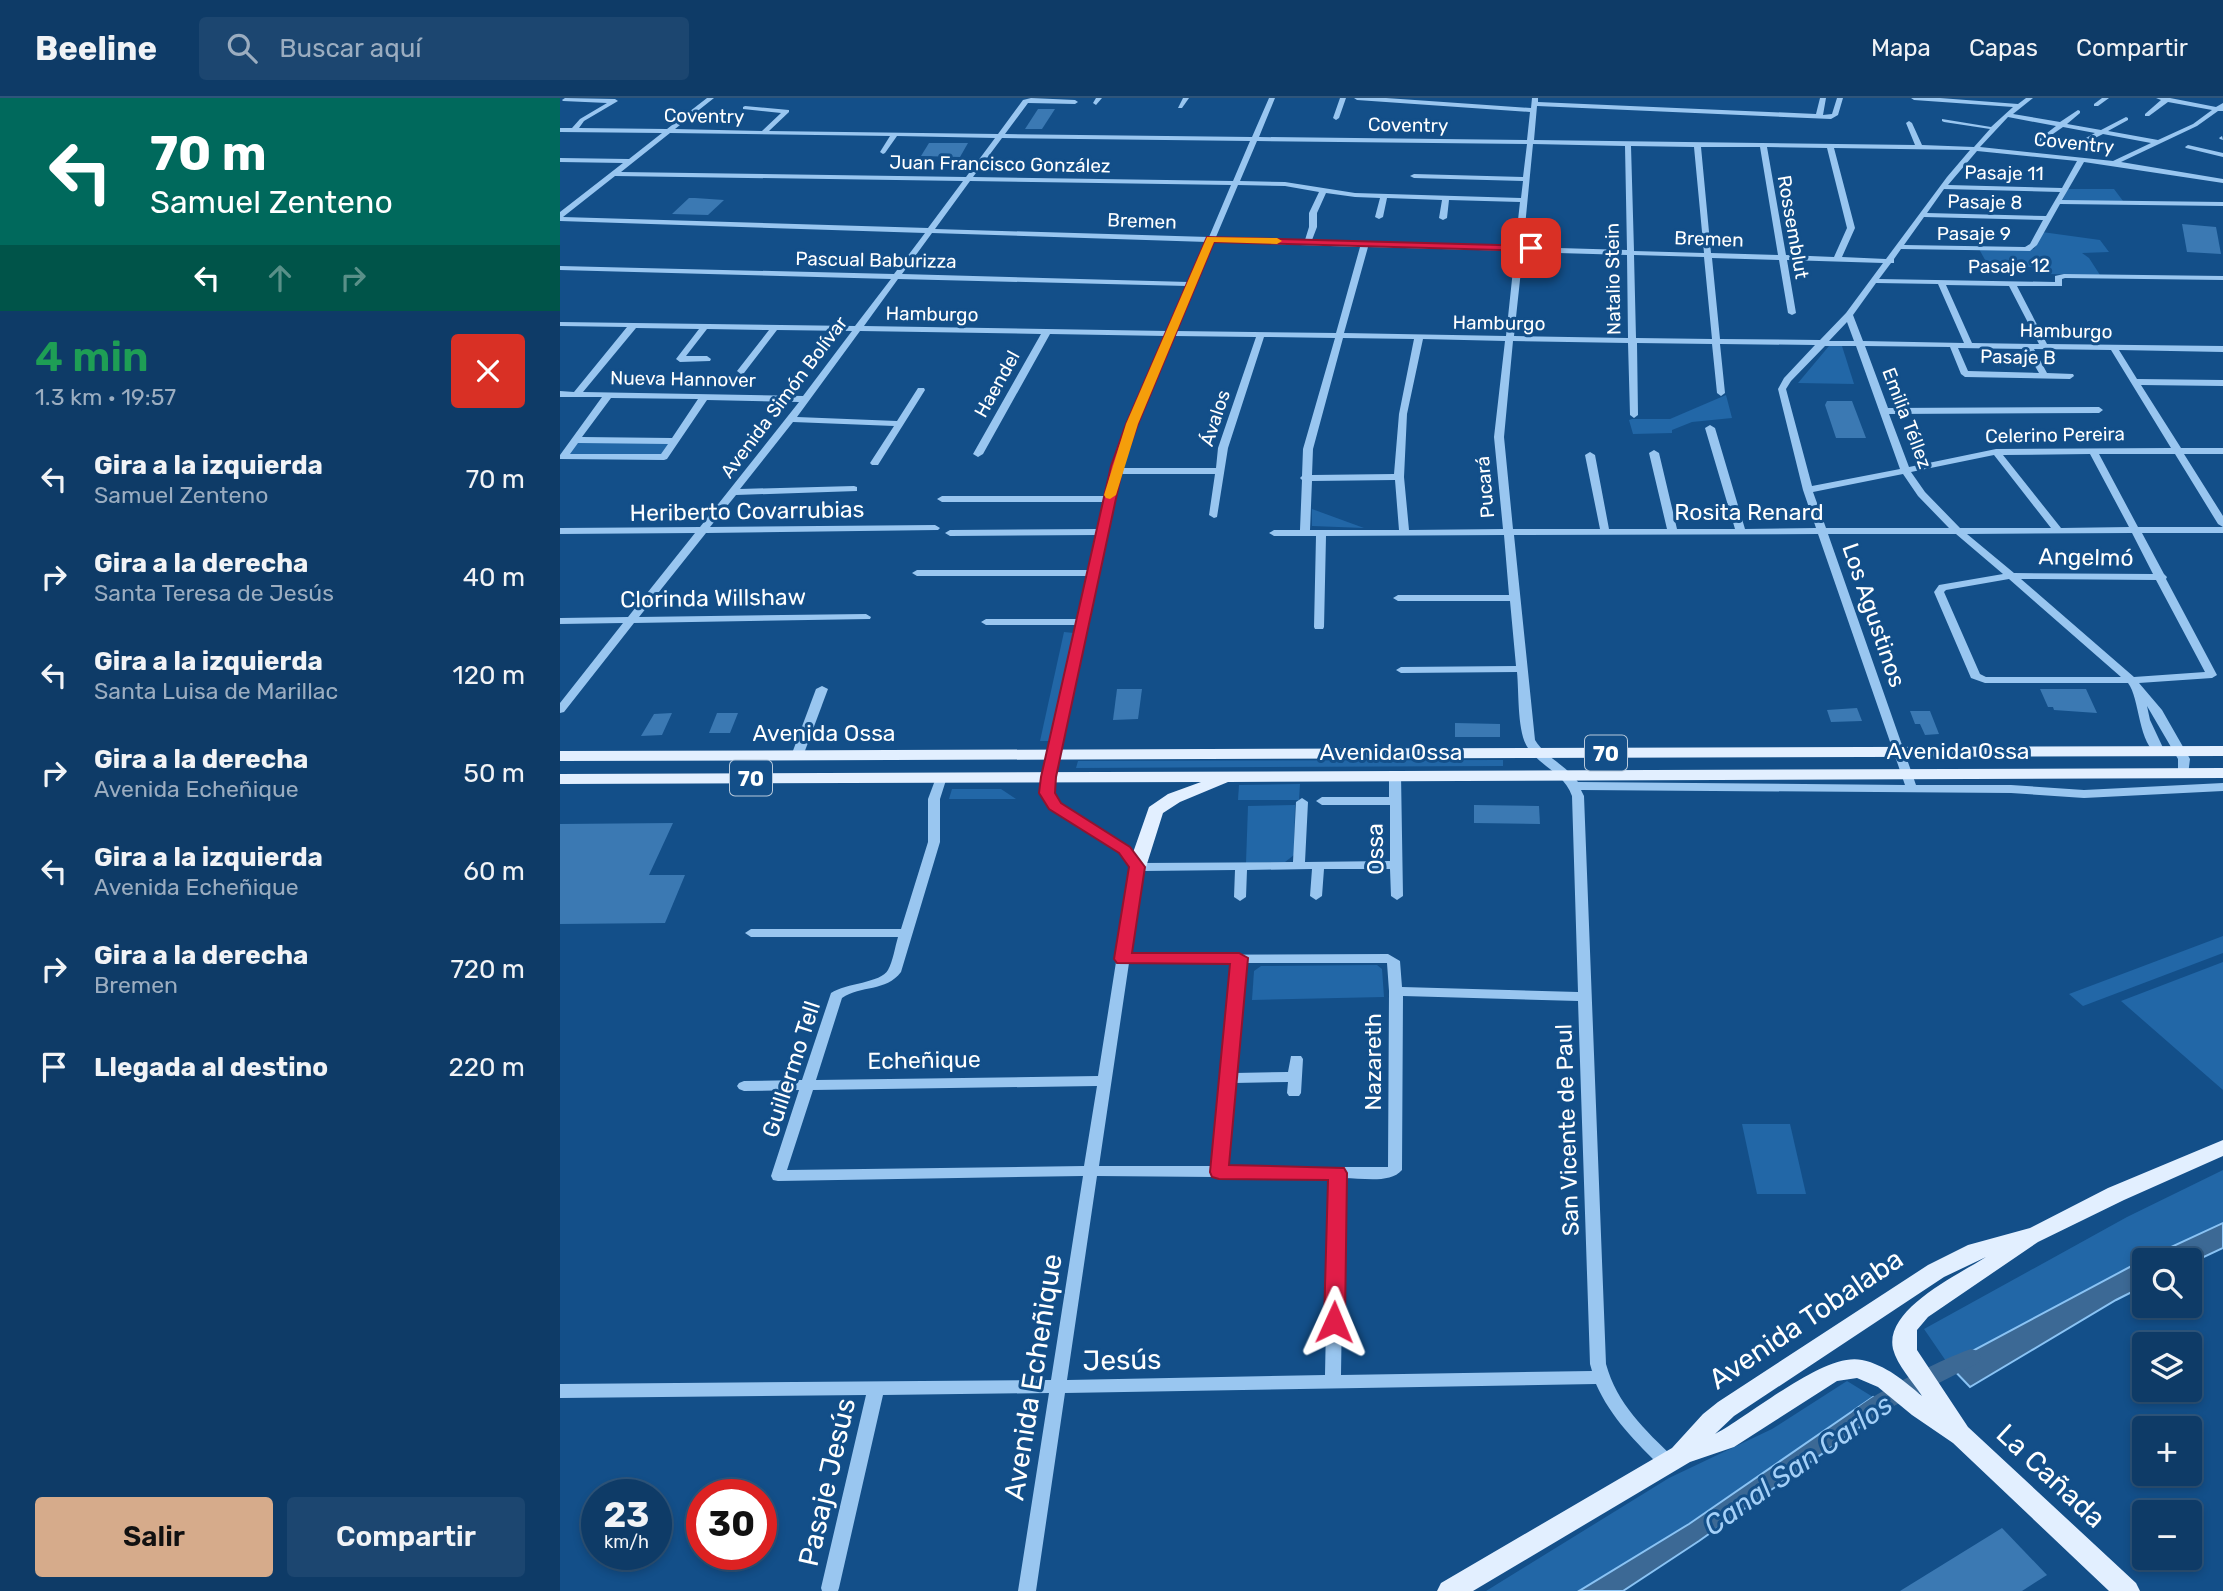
<!DOCTYPE html>
<html lang="es">
<head>
<meta charset="utf-8">
<style>
	body { margin:0; font-family:Rubik,sans-serif; background:#1c4670; color:#f1f3f6; height:100vh; display:flex; flex-direction:column; font-size:26px; white-space:nowrap }
	* { box-sizing:border-box; margin:0 }
	p { font-size:23px; color:#9badc0 }
	.icon { flex:none; width:38px; height:38px; fill:none; stroke:currentColor; stroke-width:2; stroke-linecap:round; stroke-linejoin:round }
	.map { position:relative; flex:1; overflow:hidden }
	.details { display:flex; flex-direction:column; background:#0e3b67; width:560px }
	.details>* { flex:none }
	.top-card { background:#00695c; color:#fff; overflow:hidden }
	.fabs { position:absolute; left:1572px; top:1150px; display:grid; gap:14px }
	.fabs a { display:grid; place-items:center; width:70px; height:70px; border-radius:7px; background:#0e3b67; box-shadow:0 4px 10px #0003,0 0 0 2px #2e557b; font-size:35px }
	.speed { position:absolute; left:21px; top:1381px; display:flex; gap:14px; font-size:35px; font-weight:700; text-align:center }
	.speed>* { display:grid; place-content:center; width:91px; height:91px; border-radius:50%; background:#0e3b67; box-shadow:0 4px 10px #0003,0 0 0 2px #2e557b; line-height:1 }
	.speed small { font-size:18px; font-weight:400 }
	.speed .limit { border:10px solid #d22; background:#fff; color:#111 }
	.pin { position:absolute; display:grid; place-items:center; width:60px; height:60px; color:#fff; margin:-30px; border-radius:14px; box-shadow:0 4px 10px #0006 }
	.me { position:absolute; width:77px; margin:-38px; rotate:1deg; stroke-linejoin:round; filter:drop-shadow(0 0 5px #0008) }
	.turn { display:flex; align-items:center; gap:24px; height:147px; padding:0 35px; font-size:32px }
	.turn .icon { width:91px; height:91px; stroke-width:2.5 }
	.turn b { display:block; font-size:49px; line-height:60px }
	.lanes { display:flex; align-items:center; height:66px; padding:0 35px; background:#0003; justify-content:center; gap:35px; direction:ltr }
	.lanes .off { opacity:.35 }
	.round { display:grid; place-items:center; flex:none; width:74px; height:74px; border-radius:7px; background:#1c4670 }
	.overview { display:flex; align-items:center; justify-content:space-between; height:119px; padding:0 35px }
	h1 { font-size:42px; font-weight:600; line-height:52px; color:#1e9e55 }
	.cta { display:flex; gap:14px; margin-top:auto; padding:14px 35px }
	.cta a { flex:1; height:80px; border-radius:7px; background:#d6ab8b; color:#111; font-size:28px; font-weight:600; line-height:80px; text-align:center }
	.cta a+a { background:#1c4670; color:#f1f3f6 }
	ul { padding:0; list-style:none }
	li { display:flex; align-items:center; gap:21px; height:98px; padding:0 35px }
	li div { flex:1 }
	li b { display:block; font-size:26px }
	li em { font-style:normal }
	header { display:flex; align-items:center; gap:42px; box-sizing:border-box; height:98px; padding:0 35px; background:#0e3b67; border-bottom:2px solid #2e557b }
	header strong { font-size:33px }
	nav { display:flex; gap:38px; margin-inline-start:auto; font-size:24px }
	.search { width:490px; height:63px; background:#1c4670; display:flex; align-items:center; gap:18px; box-sizing:border-box; padding:0 24px; border-radius:7px; color:#9badc0; font-size:26px }
	main { display:flex; flex:1; min-height:0 }
	.map>svg:first-child { display:block }
</style>
</head>
<body>
<header>
<strong>Beeline</strong>
<div class="search"><svg class="icon" aria-label="search" viewBox="0 0 24 24"><circle cx="10" cy="10" r="6"/><path d="M15 15l6 6"/></svg>Buscar aquí</div>
<nav><a>Mapa</a><a>Capas</a><a>Compartir</a></nav>
</header>
<main>
<section class="details">
<div class="top-card">
<div class="turn"><svg class="icon" aria-label="left" viewBox="0 0 24 24"><path d="M17 20v-9H6M10 6l-5 5 5 5"/></svg><div><b>70 m</b>Samuel Zenteno</div></div>
<div class="lanes"><svg class="icon" aria-label="left" viewBox="0 0 24 24"><path d="M17 20v-9H6M10 6l-5 5 5 5"/></svg><svg class="icon off" aria-label="ahead" viewBox="0 0 24 24"><path d="M12 20V5M6 11l6-6 6 6"/></svg><svg class="icon off" aria-label="right" viewBox="0 0 24 24"><path d="M7 20v-9h11M14 6l5 5-5 5"/></svg></div>
</div>
<div class="overview"><div><h1>4 min</h1><p>1.3 km · 19:57</p></div><a class="round" style="background:#d93025;color:#fff"><svg class="icon" aria-label="close" viewBox="0 0 24 24"><path d="M6 6l12 12M18 6L6 18"/></svg></a></div>
<ul>
<li><svg class="icon" aria-label="left" viewBox="0 0 24 24"><path d="M17 20v-9H6M10 6l-5 5 5 5"/></svg><div><b>Gira a la izquierda</b><p>Samuel Zenteno</p></div><em>70 m</em></li>
<li><svg class="icon" aria-label="right" viewBox="0 0 24 24"><path d="M7 20v-9h11M14 6l5 5-5 5"/></svg><div><b>Gira a la derecha</b><p>Santa Teresa de Jesús</p></div><em>40 m</em></li>
<li><svg class="icon" aria-label="left" viewBox="0 0 24 24"><path d="M17 20v-9H6M10 6l-5 5 5 5"/></svg><div><b>Gira a la izquierda</b><p>Santa Luisa de Marillac</p></div><em>120 m</em></li>
<li><svg class="icon" aria-label="right" viewBox="0 0 24 24"><path d="M7 20v-9h11M14 6l5 5-5 5"/></svg><div><b>Gira a la derecha</b><p>Avenida Echeñique</p></div><em>50 m</em></li>
<li><svg class="icon" aria-label="left" viewBox="0 0 24 24"><path d="M17 20v-9H6M10 6l-5 5 5 5"/></svg><div><b>Gira a la izquierda</b><p>Avenida Echeñique</p></div><em>60 m</em></li>
<li><svg class="icon" aria-label="right" viewBox="0 0 24 24"><path d="M7 20v-9h11M14 6l5 5-5 5"/></svg><div><b>Gira a la derecha</b><p>Bremen</p></div><em>720 m</em></li>
<li><svg class="icon" aria-label="arrive" viewBox="0 0 24 24"><path d="M6 21V4h12l-3 4 3 4H6"/></svg><div><b>Llegada al destino</b></div><em>220 m</em></li>
</ul>
<div class="cta"><a>Salir</a><a>Compartir</a></div>
</section>
<div class="map">
<svg width="1663" height="1493" viewBox="0 0 1663 1493">
	<rect width="100%" height="100%" fill="#134f89"/>
	<g fill="#2267a7">
		<polygon points="1508,91 1554,91 1563,103 1502,103"/>
		<polygon points="1482,134 1540,142 1549,154 1522,155 1529,160 1540,177 1486,176 1480,169 1429,169 1419,151 1474,151"/>
		<polygon points="1269,248 1282,248 1294,286 1238,285"/>
		<polygon points="1166,297 1172,320 1132,324 1112,332 1112,335 1073,336 1069,322 1072,321 1110,321"/>
		<polygon points="17,343 112,345 103,358 7,358"/>
		<polygon points="752,411 804,430 752,428"/>
		<polygon points="504,534 514,535 490,643 480,643"/>
		<polygon points="943,662 943,668 516,670 518,663"/>
		<polygon points="740,686 739,702 678,702 679,687"/>
		<polygon points="392,691 441,691 456,701 389,701"/>
		<polygon points="735,707 734,757 725,764 686,765 688,708"/>
		<polygon points="1663,838 1663,855 1523,908 1509,896"/>
		<polygon points="1663,864 1663,992 1561,903"/>
		<polygon points="817,867 822,871 824,899 692,902 694,873 701,868"/>
		<polygon points="1182,1026 1230,1026 1246,1096 1197,1096"/>
		<polygon points="1663,1072 1663,1125 1581,1163 1388,1266 1364,1231 1567,1119"/>
		<polygon points="1287,1283 1313,1299 1129,1426 1019,1493 926,1493 1109,1380 1212,1331"/>
	</g>
	<g fill="#3c6995" stroke="#8ac3f4" stroke-width="2">
		<polygon points="1663,1125 1663,1150 1629,1166 1629,1162 1584,1162 1584,1188 1556,1202 1410,1289 1388,1266 1581,1163"/>
		<polygon points="1313,1299 1324,1312 1139,1443 1063,1493 1019,1493 1129,1426"/>
	</g>
	<g fill="none" stroke-linecap="round" stroke-linejoin="round">
		<path fill="#3c6995" fill-rule="evenodd" d="M1411,1251L1418,1253L1421,1259L1418,1265L1326,1312L1309,1324L1301,1327L1293,1324L1290,1318C1299,1301 1389,1258 1411,1251Z"/>
	</g>
	<g fill="#3b79b3">
		<polygon points="478,11 495,11 482,31 465,31"/>
		<polygon points="369,45 408,45 400,59 361,58"/>
		<polygon points="129,100 135,100 164,102 148,117 112,116"/>
		<polygon points="1622,126 1656,129 1661,156 1627,154"/>
		<polygon points="1267,303 1292,303 1306,340 1276,340 1265,307"/>
		<polygon points="557,591 582,591 578,621 553,622"/>
		<polygon points="1480,591 1526,591 1537,615 1494,612 1493,609 1488,609"/>
		<polygon points="1297,610 1302,623 1271,624 1267,612"/>
		<polygon points="1350,613 1370,613 1379,636 1365,637 1360,626 1355,626"/>
		<polygon points="112,615 102,637 81,638 94,616"/>
		<polygon points="157,615 178,615 170,635 149,635"/>
		<polygon points="895,625 940,626 940,639 895,639"/>
		<polygon points="914,707 979,708 980,726 914,725"/>
		<polygon points="113,725 89,777 125,777 105,825 0,826 0,726"/>
		<polygon points="1442,1430 1487,1477 1462,1493 1340,1493"/>
	</g>
	<g fill="none" stroke-linecap="round" stroke-linejoin="round">
		<g fill="#99c6f0" fill-rule="evenodd">
			<path d="M5,0L55,1L58,3L24,23L19,30L107,31L147,0H154L115,31L202,33L221,15L183,11V9L185,8L229,12V14L209,33L438,36L463,2L471,0L515,2L518,4L515,6L468,5L445,36L692,39L709,0H715L699,39L967,42L970,14L797,2L794,0H826L971,10L972,0H978V4L1256,16L1260,0H1266L1263,17L1272,16L1277,0H1283L1278,17L1271,21L977,8L974,42L1355,47L1346,25L1349,23L1352,25L1362,47L1414,49L1430,31L1384,24L1382,23V21L1431,29L1453,9L1354,2L1351,0H1380L1458,6L1466,0H1473L1453,16L1500,24L1518,12L1520,13V15L1507,26L1541,32L1566,19L1568,20V22L1548,33L1598,42L1633,26L1652,12L1608,4L1589,18H1585V16L1601,2L1596,0H1610L1656,9L1663,5V13H1658L1637,28L1561,64L1663,81V85L1524,64L1502,102L1663,104V108L1500,106L1477,147L1470,153L1341,151L1334,161V165H1331L1319,181L1495,184V178L1504,176L1663,178V182L1505,180L1502,181V188H1457L1487,246L1663,248V254L1559,252L1577,281L1663,282V288L1581,287L1621,350H1663V356H1624L1663,418V429L1658,426L1615,356H1539L1578,429H1663V435H1582L1604,476L1607,479L1606,481L1657,577L1652,580L1579,585L1602,612L1630,661L1628,677L1624,679L1618,675V661L1587,608L1590,622L1605,654L1599,657C1578,648 1580,600 1568,585H1425L1411,580L1374,494L1379,487L1443,476L1396,436H1268L1356,687H1451L1524,692L1663,685V693L1524,700L1451,695L1021,692L1024,698L1046,1266C1057,1306 1085,1332 1114,1360L1117,1365L1114,1370L1108,1372L1102,1370C1076,1344 1051,1320 1036,1286L505,1295L476,1493H458L489,1295L323,1297L279,1490L278,1493H262L261,1490L306,1297L0,1300V1286L491,1282L523,1078L218,1083L213,1082L211,1078L239,992L184,993L179,991L177,988L179,985L184,983L242,982L271,895C286,885 321,885 328,872C333,863 335,849 338,839H191L185,835L191,831H341L368,744V701L377,677H385L387,679L380,701V744L341,874C326,894 301,887 282,900L256,982L538,978L571,769L561,755L491,711L481,689L518,527H426L421,524L426,521H519L529,478H357L352,475L357,472H530L538,437L390,438L385,435L390,432L539,431L545,404H382L377,401L382,398H547L557,350L606,238L490,236L423,356L418,359L413,356L481,236L300,233L237,319L337,323L358,290H364L365,292L318,367H312L310,365L334,328L233,324L180,391L294,388L297,389V393L176,397L150,429L375,427L380,430L378,432L146,435L79,519L306,516L311,519L310,521L74,525L4,614L0,615V605L63,525L0,526V520L68,519L135,435L0,436V430L140,429L239,304L147,302L107,361L104,362L0,361V357L42,299H0V293L14,294L67,229L0,228V224L295,228L331,181L0,172V168L334,176L365,135L0,123V114L63,65L0,64V60L69,61L102,35L0,34V30H12L20,21L47,5L3,3L2,2ZM1448,19L1496,28L1478,42L1477,43L1480,45L1503,29L1535,35L1515,46L1514,47L1517,49L1543,36L1591,45L1553,63L1420,49ZM110,35L330,38L320,54L323,56L325,55L337,38L435,40L406,79L61,74ZM442,40L690,43L673,83L413,79ZM697,43L967,46L963,79L854,76L850,78L854,80L963,83L961,100L795,95L725,84L680,83ZM973,46L1065,48L1067,152L963,149ZM1071,48L1134,49L1144,155L1074,153ZM1141,49H1200L1218,157L1151,155ZM1207,49L1267,50L1287,130L1274,159L1226,157ZM1274,50L1407,52H1410L1387,79L1326,161L1282,159L1295,130ZM1417,53L1517,63L1502,90L1388,87ZM55,78L403,83L368,130L3,119ZM410,83L671,87L649,139L375,131ZM678,87L725,88L759,94L749,115V129L745,142L656,139ZM1384,91L1500,94L1486,118L1367,115ZM766,95L795,99L820,100L815,119L819,121L823,119L827,100L882,102L879,120L883,122L887,120L889,102L960,104L955,149L752,142L757,129V115ZM1364,119L1483,122L1470,146L1465,149L1344,147ZM372,135L647,144L629,184L342,176ZM654,144L800,149L776,235L616,233ZM808,149L955,153L946,238L784,235ZM963,154L1067,157L1068,240L954,238ZM1074,157L1144,159L1152,241L1076,240ZM1152,160L1219,162L1228,215L1232,217L1236,215L1227,162L1323,165L1286,215L1260,242L1160,241ZM338,181L627,188L608,233L304,228ZM1316,185L1378,186L1404,245L1303,243L1293,217ZM1386,187L1449,188L1479,246L1412,245ZM1287,224L1294,243H1269ZM76,230L139,231L116,261L120,264L150,263L151,261L147,258H126L147,231L209,232L177,273L181,276L184,275L217,232L292,233L243,298L23,294ZM614,238L696,239L658,350L656,370H562L567,350ZM704,239L775,240L743,351L742,378L740,380L742,382L740,432H714L709,435L714,438H756L754,529L755,531H763L764,529L766,438L944,437L949,497H838L833,500L838,503H950L956,568L841,569L836,572L841,575L957,574C959,594 957,635 968,650C981,669 1004,675 1012,698L1018,894L842,889L840,863L828,856L570,857L583,773L675,772L674,799L680,803L686,799L687,772L752,771L750,798L756,802L762,798L764,771H830L831,798L837,802L843,798L841,677L839,675H831L829,677V699H762L756,703L762,707H830V763L745,764L748,704L742,700L736,704L733,764L581,765L569,749L500,706L493,689L561,376H655L649,417L654,420L657,419L668,350ZM783,240L854,241L839,316L834,376L752,377L753,351ZM863,241L945,243L934,339L943,431L849,432L844,379L847,316ZM953,243L1068,245L1070,317L1074,320L1078,317L1077,245L1152,246L1157,295L1161,298L1165,295L1160,246L1255,247L1224,280L1218,291L1243,392L1256,430L1185,431L1155,330L1150,327L1145,330L1175,431H1117L1099,355L1094,352L1089,355L1107,431H1049L1035,357L1030,354L1025,357L1040,431H953L944,339ZM1265,248H1296L1340,371L1252,388L1226,291L1231,283ZM1305,248L1390,249L1401,276L1405,279L1510,281L1514,278L1513,276L1487,275L1474,251L1551,252L1611,350L1436,351L1349,369L1329,316L1539,315L1543,312L1539,309L1328,310ZM1398,250L1465,251L1479,275L1408,273ZM51,300L138,301L112,340L22,339ZM18,345L108,346L101,356H10ZM1530,356L1569,429L1501,430L1443,357ZM1434,357L1491,430H1400L1365,394L1351,374ZM1343,376L1358,398L1389,430H1266L1253,394ZM835,382L839,432H750L752,383ZM1572,435L1593,476L1454,475L1407,436ZM1258,436L1345,687L1018,684C1006,667 986,660 975,642L954,437ZM1449,481L1561,579H1426L1420,576L1384,494L1386,492ZM1461,481L1596,482L1645,574L1574,579ZM569,865H672L652,1068H539ZM685,865H827L829,893L828,1069H667L674,985L728,984L727,995L729,998H739L741,995L743,961L741,958H731L728,974L675,975ZM843,898L1018,903L1030,1266L1032,1273L781,1277L784,1080C802,1080 830,1086 842,1072ZM537,988L524,1068L227,1072L253,992ZM537,1078L769,1080L765,1277L507,1282Z"/>
			<polygon points="536,0 542,0 536,7 533,5"/>
			<polygon points="623,0 629,0 622,10 618,10"/>
			<polygon points="780,0 786,0 779,20 776,22 773,20"/>
			<polygon points="1542,0 1549,0 1538,8 1534,8 1534,6"/>
			<polygon points="1662,38 1663,42 1660,41 1659,40"/>
			<polygon points="1628,47 1663,55 1663,59 1626,50 1625,49"/>
			<polygon points="262,588 268,591 243,658 241,660 233,660 231,658 256,591"/>
		</g>
		<g fill="#e2efff" fill-rule="evenodd">
			<polygon points="1663,648 1663,658 0,663 0,653"/>
			<polygon points="1663,670 1663,680 668,684 620,704 603,715 586,769 577,774 568,769 589,709 608,696 641,684 0,686 0,676"/>
			<path d="M1663,1042V1058L1564,1102L1478,1144L1368,1219L1357,1232V1252L1408,1329L1576,1485L1580,1493H1549L1393,1345L1352,1317L1318,1289L1297,1280L1277,1283L1174,1349L1130,1364L913,1493H877L881,1485L1112,1350L1143,1316L1158,1304L1368,1167L1408,1147L1470,1130L1548,1090ZM1426,1159C1398,1177 1324,1211 1333,1251C1337,1267 1353,1284 1362,1298C1344,1283 1326,1267 1302,1262C1265,1253 1190,1318 1155,1336L1174,1318L1384,1179Z"/>
		</g>
	</g>
	<polygon fill="#e11d48" stroke="#92132f" stroke-width="2" points="647,139 971,148 976,150 971,153 654,144 578,326 563,368 496,679 495,695 501,705 570,749 585,769 572,855 679,855 688,860 669,1067 784,1070 787,1075 785,1224 782,1229 774,1232 767,1229 764,1224 768,1082 659,1081 652,1079 650,1074 670,866 557,865 554,861 569,769 559,755 489,711 479,695 481,679 551,368 566,326"/>
	<polygon fill="#f59e0b" points="647,139 717,140 722,143 717,146 654,144 578,326 556,397 550,401 546,400 544,397 566,326"/>
	<g text-anchor="middle" dominant-baseline="central" stroke-width="6" stroke-linejoin="round" paint-order="stroke">
		<g font-size="19" fill="#fff" stroke="#134f89">
			<text transform="translate(144 18) rotate(1)">Coventry</text>
			<text transform="translate(848 27) rotate(1)">Coventry</text>
			<text transform="translate(1514 45) rotate(6)">Coventry</text>
			<text transform="translate(440 66) rotate(1)">Juan Francisco González</text>
			<text transform="translate(1444 75) rotate(1)">Pasaje 11</text>
			<text transform="translate(1425 104) rotate(1)">Pasaje 8</text>
			<text transform="translate(582 123) rotate(2)">Bremen</text>
			<text transform="translate(1233 129) rotate(80)">Rossemblut</text>
			<text x="1414" y="135">Pasaje 9</text>
			<text transform="translate(1149 141) rotate(2)">Bremen</text>
			<text transform="translate(316 162) rotate(1)">Pascual Baburizza</text>
			<text transform="translate(1449 168) rotate(-1)">Pasaje 12</text>
			<text transform="translate(1053 181) rotate(-91)">Natalio Stein</text>
			<text transform="translate(372 216) rotate(1)">Hamburgo</text>
			<text transform="translate(939 225) rotate(1)">Hamburgo</text>
			<text transform="translate(1506 233) rotate(1)">Hamburgo</text>
			<text transform="translate(1458 259) rotate(1)">Pasaje B</text>
			<text transform="translate(123 281) rotate(1)">Nueva Hannover</text>
			<text transform="translate(437 286) rotate(-61)">Haendel</text>
			<text transform="translate(224 299) rotate(-53)">Avenida Simón Bolívar</text>
			<text transform="translate(655 320) rotate(-72)">Ávalos</text>
			<text transform="translate(1347 320) rotate(69)">Emilia Téllez</text>
			<text transform="translate(1495 337) rotate(-1)">Celerino Pereira</text>
			<text transform="translate(925 389) rotate(-95)">Pucará</text>
		</g>
		<g fill="#134f89" stroke="#b8cadc" stroke-width="2">
			<rect x="1025" y="637.5" width="42" height="35" rx="5"/>
			<rect x="170" y="662.5" width="42" height="35" rx="5"/>
		</g>
		<g font-size="21" font-weight="bold" fill="#fff">
			<text x="1046" y="655">70</text>
			<text x="191" y="680">70</text>
		</g>
		<g font-size="23" fill="#fff" stroke="#134f89">
			<text transform="translate(187 413) rotate(-1)">Heriberto Covarrubias</text>
			<text x="1189" y="414">Rosita Renard</text>
			<text transform="translate(1526 459) rotate(1)">Angelmó</text>
			<text transform="translate(153 500) rotate(-1)">Clorinda Willshaw</text>
			<text transform="translate(1314 517) rotate(71)">Los Agustinos</text>
			<text x="264" y="635">Avenida Ossa</text>
			<text x="1398" y="653">Avenida Ossa</text>
			<text x="831" y="654">Avenida Ossa</text>
			<text transform="translate(815 751) rotate(-91)">Ossa</text>
			<text transform="translate(364 962) rotate(-1)">Echeñique</text>
			<text transform="translate(813 964) rotate(-90)">Nazareth</text>
			<text transform="translate(231 971) rotate(-72)">Guillermo Tell</text>
			<text transform="translate(1007 1032) rotate(-92)">San Vicente de Paul</text>
		</g>
		<g font-size="28" fill="#fff" stroke="#134f89">
			<text transform="translate(1246 1221) rotate(-34)">Avenida Tobalaba</text>
			<text transform="translate(562 1262) rotate(-1)">Jesús</text>
			<text transform="translate(473 1279) rotate(-81)">Avenida Echeñique</text>
			<text transform="translate(1491 1378) rotate(43)">La Cañada</text>
			<text transform="translate(267 1384) rotate(-77)">Pasaje Jesús</text>
		</g>
		<g font-size="28" font-style="italic" fill="#a4d0f8" stroke="#134f89">
			<text transform="translate(1238 1367) rotate(-35)">Canal San Carlos</text>
		</g>
	</g>
</svg>
<div class="fabs">
<a><svg class="icon" aria-label="search" viewBox="0 0 24 24"><circle cx="10" cy="10" r="6"/><path d="M15 15l6 6"/></svg></a>
<a><svg class="icon" aria-label="layers" viewBox="0 0 24 24"><path d="M12 4l9 5-9 5-9-5zM3 14l9 5 9-5"/></svg></a>
<a>+</a>
<a>−</a>
</div>
<div class="speed"><div>23<small>km/h</small></div><div class="limit">30</div></div>
<div class="pin" style="left:971px;top:150px;background:#d93025"><svg class="icon" aria-label="arrive" viewBox="0 0 24 24"><path d="M6 21V4h12l-3 4 3 4H6"/></svg></div>
<svg class="me" style="left:774px;top:1224px" viewBox="-20 -20 40 40"><path d="M0-17L14 15 0 8-14 15z" fill="#e11d48" stroke="#fff" stroke-width="4"/></svg>
</div>
</main>
</body>
</html>
